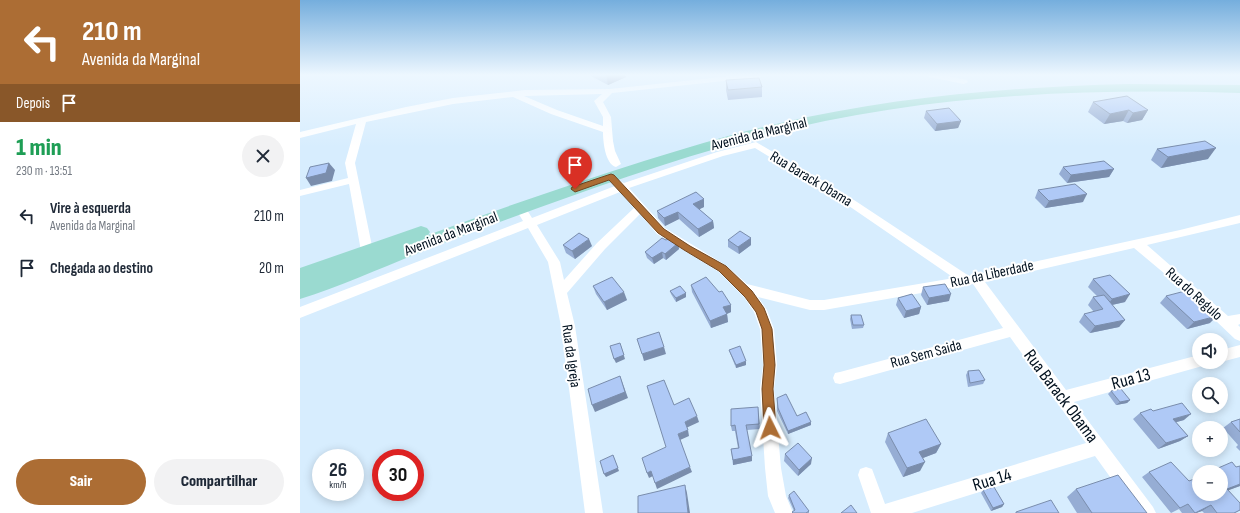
<!DOCTYPE html>
<html lang="pt">
<head>
<meta charset="utf-8">
<style>
	body { margin:0; font-family:"Sofia Sans Condensed",sans-serif; background:#f2f2f3; color:#1f2937; height:100vh; display:flex; flex-direction:column; font-size:15px; white-space:nowrap }
	* { box-sizing:border-box; margin:0 }
	p { font-size:13px; color:#747a83 }
	.icon { flex:none; width:22px; height:22px; fill:none; stroke:currentColor; stroke-width:2; stroke-linecap:round; stroke-linejoin:round }
	.map { position:relative; flex:1; overflow:hidden }
	.panel { display:flex; flex-direction:column; background:#fff; width:300px }
	.panel>* { flex:none }
	.banner { background:#ac6d34; color:#fff; overflow:hidden }
	.fabs { position:absolute; left:892px; top:333px; display:grid; gap:8px }
	.fabs a { display:grid; place-items:center; width:36px; height:36px; border-radius:50%; background:#fff; box-shadow:0 2px 10px #0003; font-size:20px }
	.speed { position:absolute; left:12px; top:449px; display:flex; gap:8px; font-size:20px; font-weight:700; text-align:center }
	.speed>* { display:grid; place-content:center; width:52px; height:52px; border-radius:50%; background:#fff; box-shadow:0 2px 10px #0003; line-height:1 }
	.speed small { font-size:10px; font-weight:400 }
	.speed .limit { border:6px solid #d22; background:#fff; color:#111 }
	.pin { position:absolute; display:grid; place-items:center; width:34px; height:34px; color:#fff; margin:-41px -17px; border-radius:50% 50% 50% 0; rotate:-45deg; box-shadow:0 0 4px #0007 }
	.pin .icon { rotate:45deg }
	.me { position:absolute; width:44px; margin:-22px; rotate:357deg; stroke-linejoin:round; filter:drop-shadow(0 0 3px #0008) }
	.turn { display:flex; align-items:center; gap:14px; height:84px; padding:0 16px; font-size:18px }
	.turn .icon { width:52px; height:52px; stroke-width:2.5 }
	.turn b { display:block; font-size:28px; line-height:34px }
	.then { display:flex; align-items:center; height:38px; padding:0 16px; background:#0003; gap:8px; font-size:15px }
	.round { display:grid; place-items:center; flex:none; width:42px; height:42px; border-radius:21px; background:#f2f2f3 }
	.overview { display:flex; align-items:center; justify-content:space-between; height:68px; padding:0 16px }
	h1 { font-size:24px; font-weight:800; line-height:30px; color:#1e9e55 }
	.action { display:flex; gap:8px; margin-top:auto; padding:8px 16px }
	.action a { flex:1; height:46px; border-radius:24px; background:#ac6d34; color:#fff; font-size:16px; font-weight:800; line-height:46px; text-align:center }
	.action a+a { background:#f2f2f3; color:#1f2937 }
	ul { padding:0; list-style:none }
	li { display:flex; align-items:center; gap:12px; height:52px; padding:0 16px }
	li div { flex:1 }
	li b { display:block; font-size:15px }
	li em { font-style:normal }
	main { display:flex; flex:1; min-height:0 }
	.map>svg:first-child { display:block }
</style>
</head>
<body>
<main>
<section class="panel">
<div class="banner">
<div class="turn"><svg class="icon" aria-label="left" viewBox="0 0 24 24"><path d="M17 20v-9H6M10 6l-5 5 5 5"/></svg><div><b>210 m</b>Avenida da Marginal</div></div>
<div class="then">Depois<svg class="icon" aria-label="arrive" viewBox="0 0 24 24"><path d="M6 21V4h12l-3 4 3 4H6"/></svg></div>
</div>
<div class="overview"><div><h1>1 min</h1><p>230 m · 13:51</p></div><a class="round"><svg class="icon" aria-label="close" viewBox="0 0 24 24"><path d="M6 6l12 12M18 6L6 18"/></svg></a></div>
<ul>
<li><svg class="icon" aria-label="left" viewBox="0 0 24 24"><path d="M17 20v-9H6M10 6l-5 5 5 5"/></svg><div><b>Vire à esquerda</b><p>Avenida da Marginal</p></div><em>210 m</em></li>
<li><svg class="icon" aria-label="arrive" viewBox="0 0 24 24"><path d="M6 21V4h12l-3 4 3 4H6"/></svg><div><b>Chegada ao destino</b></div><em>20 m</em></li>
</ul>
<div class="action"><a>Sair</a><a>Compartilhar</a></div>
</section>
<div class="map">
<svg width="940" height="513" viewBox="0 0 940 513">
	<rect width="100%" height="100%" fill="#d7edfe"/>
	<g fill="none" stroke-linecap="round" stroke-linejoin="round">
		<g fill="#fff" fill-rule="evenodd">
			<path d="M439,75H465L461,77L312,93L303,102L311,117L313,141L315,151L321,164L316,167C305,164 303,141 303,132L251,114L213,97L153,104L66,122L55,163L73,251L71,254L67,255L63,254L61,251L49,184L0,196V190L48,178L45,163L56,124L0,138V132L106,107L153,98L225,90L310,89ZM302,94L294,101L303,117V126L257,110L224,96Z"/>
			<polygon points="628,75 643,75 667,80 668,82 664,84 629,77"/>
			<path d="M456,142L554,200L669,276L880,230L940,215V223L847,245L928,316L940,314V324L938,325L940,327V341L935,339L877,284L834,248L685,282L766,390L899,355V362H906L904,365L899,367L774,402L853,507L856,513H836L795,456L612,513H571L558,475L560,469L566,467L572,469L585,504L786,443L710,337L540,384L535,383L533,378L535,373L540,372L703,328L673,284L524,310H510L458,297L467,310L474,329L477,365L474,389L481,468L486,496L493,513H475L468,496L465,468L460,389L463,365L460,329L454,312L444,297L419,272L357,234L340,214L305,249L267,293L275,326L303,513H285L261,326L248,262L228,228L0,318V307L223,221L215,208L216,205H224L232,218L315,186L313,183L314,181L318,180L324,183L417,152ZM455,148L546,204L654,278L524,300H510L447,284L427,266L365,228L329,188L423,156ZM320,192L334,208L297,243L264,280L260,262L237,225Z"/>
			<polygon points="940,345 940,357 921,362 921,350"/>
		</g>
		<path fill="#9adad0" fill-rule="evenodd" d="M828,84L940,85V93C776,88 609,95 451,139C346,167 243,206 141,244C94,262 48,284 0,299V268L121,226L127,228L130,232L128,235C199,209 271,184 344,161C387,148 431,134 476,124C592,97 709,87 828,84Z"/>
	</g>
	<g fill="#96add4">
		<polygon points="289,75 325,75 326,77 308,85"/>
		<polygon points="426,80 462,87 462,97 428,100 426,90"/>
		<polygon points="793,102 848,110 842,120 827,123 823,121 804,124 788,112"/>
		<polygon points="626,111 661,121 658,128 635,131 624,118"/>
		<polygon points="857,149 908,159 861,168 851,160"/>
		<polygon points="763,167 814,169 809,177 767,183 759,174"/>
		<polygon points="738,190 783,202 745,208 735,198"/>
		<polygon points="404,199 404,207 399,209 413,221 414,228 399,237 379,219 365,226 358,218 357,211"/>
		<polygon points="451,238 451,245 439,254 428,247 428,240"/>
		<polygon points="366,240 378,243 379,249 366,260 363,258 354,264 347,258 345,252"/>
		<polygon points="263,245 292,246 275,259 266,253"/>
		<polygon points="793,279 825,302 812,305 825,320 819,327 790,333 779,322 784,314 794,312 788,305 793,297 797,296 788,287"/>
		<polygon points="391,285 431,312 427,314 428,322 411,328 392,292"/>
		<polygon points="293,286 327,300 307,310 296,294"/>
		<polygon points="623,287 649,301 627,305 621,295"/>
		<polygon points="370,291 386,293 386,297 376,302 371,294"/>
		<polygon points="866,296 910,323 887,329 860,303"/>
		<polygon points="598,298 621,307 619,314 604,318 596,305"/>
		<polygon points="551,315 564,325 563,328 552,329 550,319"/>
		<polygon points="429,350 446,365 436,368 430,353"/>
		<polygon points="668,371 685,380 683,384 668,387 666,375"/>
		<polygon points="811,391 830,400 827,403 816,405 808,394"/>
		<polygon points="477,398 497,416 511,425 488,434 477,411"/>
		<polygon points="458,407 460,429 447,430 452,461 433,465 431,449 438,448 435,431 432,431 431,426"/>
		<polygon points="853,411 884,420 876,422 888,436 880,441 858,449 833,419 840,413"/>
		<polygon points="940,419 940,451 936,447 938,445 923,428 931,422"/>
		<polygon points="588,433 641,444 636,453 623,458 620,471 603,477 585,442"/>
		<polygon points="485,454 511,464 498,476 484,461"/>
		<polygon points="940,466 940,486 928,490 940,510 935,513 904,513 902,511 896,513 882,513 879,509 871,513 842,477 849,472 889,481"/>
		<polygon points="776,489 847,513 777,513 767,497"/>
		<polygon points="683,490 704,504 702,507 691,511 681,493"/>
		<polygon points="489,495 509,511 509,513 492,513 494,511 488,498"/>
	</g>
	<g fill="#7a8dac">
		<polygon points="306,75 325,75 326,77 308,85"/>
		<polygon points="829,110 823,121 804,124 810,114"/>
		<polygon points="848,110 842,120 827,123 833,113"/>
		<polygon points="661,121 658,128 635,131 637,124"/>
		<polygon points="916,148 908,159 861,168 868,157"/>
		<polygon points="29,163 35,170 32,181 11,186 6,178"/>
		<polygon points="814,169 809,177 767,183 771,175"/>
		<polygon points="787,194 783,202 745,208 749,201"/>
		<polygon points="404,199 404,207 394,212 393,204"/>
		<polygon points="378,212 379,219 365,226 364,218"/>
		<polygon points="413,221 414,228 399,237 398,229"/>
		<polygon points="451,238 451,245 439,254 438,247"/>
		<polygon points="289,239 292,246 275,259 272,251"/>
		<polygon points="378,243 379,249 366,260 365,254"/>
		<polygon points="362,252 363,258 354,264 352,258"/>
		<polygon points="324,292 327,300 307,310 304,302"/>
		<polygon points="386,293 386,297 376,302 376,298"/>
		<polygon points="651,294 649,301 627,305 629,298"/>
		<polygon points="830,294 825,302 807,306 812,299"/>
		<polygon points="431,305 431,312 424,315 423,307"/>
		<polygon points="621,307 619,314 604,318 606,311"/>
		<polygon points="427,314 428,322 411,328 410,321"/>
		<polygon points="917,316 910,323 887,329 894,322"/>
		<polygon points="825,320 819,327 790,333 795,326"/>
		<polygon points="321,346 325,359 316,363 314,359"/>
		<polygon points="364,347 366,354 344,361 342,354"/>
		<polygon points="446,361 446,365 436,368 436,365"/>
		<polygon points="320,376 328,398 295,412 292,405"/>
		<polygon points="830,400 827,403 816,405 820,402"/>
		<polygon points="891,414 884,420 866,425 873,419"/>
		<polygon points="397,416 399,422 386,428 385,422"/>
		<polygon points="511,422 511,425 488,434 488,431"/>
		<polygon points="388,430 389,436 380,440 378,434"/>
		<polygon points="888,436 880,441 858,449 866,443"/>
		<polygon points="641,444 636,453 615,461 619,452"/>
		<polygon points="313,455 319,471 306,477 304,474"/>
		<polygon points="452,456 452,461 433,465 433,460"/>
		<polygon points="512,458 511,464 498,476 499,470"/>
		<polygon points="625,462 620,471 603,477 607,468"/>
		<polygon points="390,467 392,472 357,489 355,483"/>
		<polygon points="351,471 353,476 349,478 347,473"/>
		<polygon points="940,484 940,486 921,493 927,489"/>
		<polygon points="385,485 387,493 390,513 388,513"/>
		<polygon points="704,504 702,507 691,511 693,508"/>
		<polygon points="911,505 902,511 896,513 894,513"/>
	</g>
	<g fill="#afc9f6" stroke="#7a8dac">
		<polygon points="459,78 462,87 428,90 426,80"/>
		<polygon points="827,96 848,110 833,113 829,110 810,114 793,102"/>
		<polygon points="649,108 661,121 637,124 626,111"/>
		<polygon points="905,141 916,148 868,157 857,149"/>
		<polygon points="804,161 814,169 771,175 763,167"/>
		<polygon points="29,163 26,173 6,178 10,167"/>
		<polygon points="775,184 787,194 749,201 738,190"/>
		<polygon points="396,192 404,199 393,204 413,221 398,229 378,212 364,218 357,211"/>
		<polygon points="440,231 451,238 438,247 428,240"/>
		<polygon points="279,233 289,239 272,251 263,245"/>
		<polygon points="362,238 366,240 370,238 378,243 365,254 362,252 352,258 345,252"/>
		<polygon points="810,275 830,294 812,299 793,279"/>
		<polygon points="312,277 324,292 304,302 293,286"/>
		<polygon points="406,277 419,292 422,291 431,305 423,307 427,314 410,321 391,285"/>
		<polygon points="645,284 651,294 629,298 623,287"/>
		<polygon points="380,286 386,293 376,298 370,291"/>
		<polygon points="889,290 917,316 894,322 866,296"/>
		<polygon points="612,294 621,307 606,311 598,298"/>
		<polygon points="804,295 825,320 795,326 784,314 803,309 793,297"/>
		<polygon points="551,315 561,315 564,325 553,325"/>
		<polygon points="359,332 364,347 342,354 337,339"/>
		<polygon points="320,343 324,355 314,359 310,346"/>
		<polygon points="440,346 446,361 436,365 429,350"/>
		<polygon points="679,370 685,380 670,383 668,371"/>
		<polygon points="320,376 325,392 292,405 288,389"/>
		<polygon points="364,380 374,405 389,398 397,416 385,422 388,430 378,434 390,467 355,483 351,471 347,473 342,458 366,447 347,386"/>
		<polygon points="821,389 830,400 820,402 811,391"/>
		<polygon points="486,394 497,416 506,412 511,422 488,431 478,408 477,398"/>
		<polygon points="882,403 891,414 873,419 888,436 866,443 840,413 851,409 853,411"/>
		<polygon points="458,407 459,424 446,425 452,456 433,460 431,449 439,448 435,425 431,426 431,409"/>
		<polygon points="626,419 641,444 619,452 625,462 607,468 588,433"/>
		<polygon points="940,419 940,432 931,422"/>
		<polygon points="498,443 512,458 499,470 485,454"/>
		<polygon points="313,455 318,468 304,474 300,461"/>
		<polygon points="871,462 889,481 899,477 899,494 921,494 921,472 909,472 932,462 936,467 940,466 940,484 927,489 940,503 940,510 934,513 917,513 911,505 895,513 888,504 880,508 849,472"/>
		<polygon points="818,475 847,513 792,513 776,489"/>
		<polygon points="385,485 388,513 338,513 338,496"/>
		<polygon points="694,487 704,504 693,508 683,490"/>
		<polygon points="494,491 509,511 506,513 493,513 492,512 495,510 489,495"/>
		<polygon points="751,500 759,513 716,513 716,512"/>
		<polygon points="551,505 557,513 541,513"/>
	</g>
	<linearGradient id="sky" x2="0" y2="1"><stop stop-color="#75aedd"/><stop offset="0.51" stop-color="#edf7ff"/><stop offset="1" stop-color="#edf7ff" stop-opacity="0"/></linearGradient>
	<rect width="940" height="147" fill="url(#sky)"/>
	<polygon fill="#ac6d34" stroke="#704722" points="311,174 314,175 364,229 390,246 426,266 452,291 464,308 472,329 475,365 473,389 476,428 474,432 470,434 466,432 464,428 462,389 464,365 462,329 456,312 445,297 419,271 384,250 358,233 309,180 275,192 271,189 272,187"/>
	<g text-anchor="middle" dominant-baseline="central" stroke-width="4" stroke-linejoin="round" paint-order="stroke">
		<g font-size="15" fill="#00101e" stroke="#fff">
			<text transform="translate(459 134) rotate(-14)">Avenida da Marginal</text>
			<text transform="translate(511 179) rotate(31)">Rua Barack Obama</text>
			<text transform="translate(151 234) rotate(-21)">Avenida da Marginal</text>
			<text transform="translate(692 274) rotate(-12)">Rua da Liberdade</text>
			<text transform="translate(894 294) rotate(42)">Rua do Regulo</text>
			<text transform="translate(626 354) rotate(-15)">Rua Sem Saida</text>
			<text transform="translate(271 356) rotate(82)">Rua da Igreja</text>
		</g>
		<g font-size="18" fill="#00101e" stroke="#fff">
			<text transform="translate(831 379) rotate(-15)">Rua 13</text>
			<text transform="translate(761 396) rotate(53)">Rua Barack Obama</text>
			<text transform="translate(692 480) rotate(-17)">Rua 14</text>
		</g>
	</g>
</svg>
<div class="fabs">
<a><svg class="icon" aria-label="sound" viewBox="0 0 24 24"><path d="M4 9h4l5-4v14l-5-4H4zM17 9q2 3 0 6"/></svg></a>
<a><svg class="icon" aria-label="search" viewBox="0 0 24 24"><circle cx="10" cy="10" r="6"/><path d="M15 15l6 6"/></svg></a>
<a>+</a>
<a>−</a>
</div>
<div class="speed"><div>26<small>km/h</small></div><div class="limit">30</div></div>
<div class="pin" style="left:275px;top:189px;background:#d93025"><svg class="icon" aria-label="arrive" viewBox="0 0 24 24"><path d="M6 21V4h12l-3 4 3 4H6"/></svg></div>
<svg class="me" style="left:470px;top:428px" viewBox="-20 -20 40 40"><path d="M0-17L14 15 0 8-14 15z" fill="#ac6d34" stroke="#fff" stroke-width="4"/></svg>
</div>
</main>
</body>
</html>
